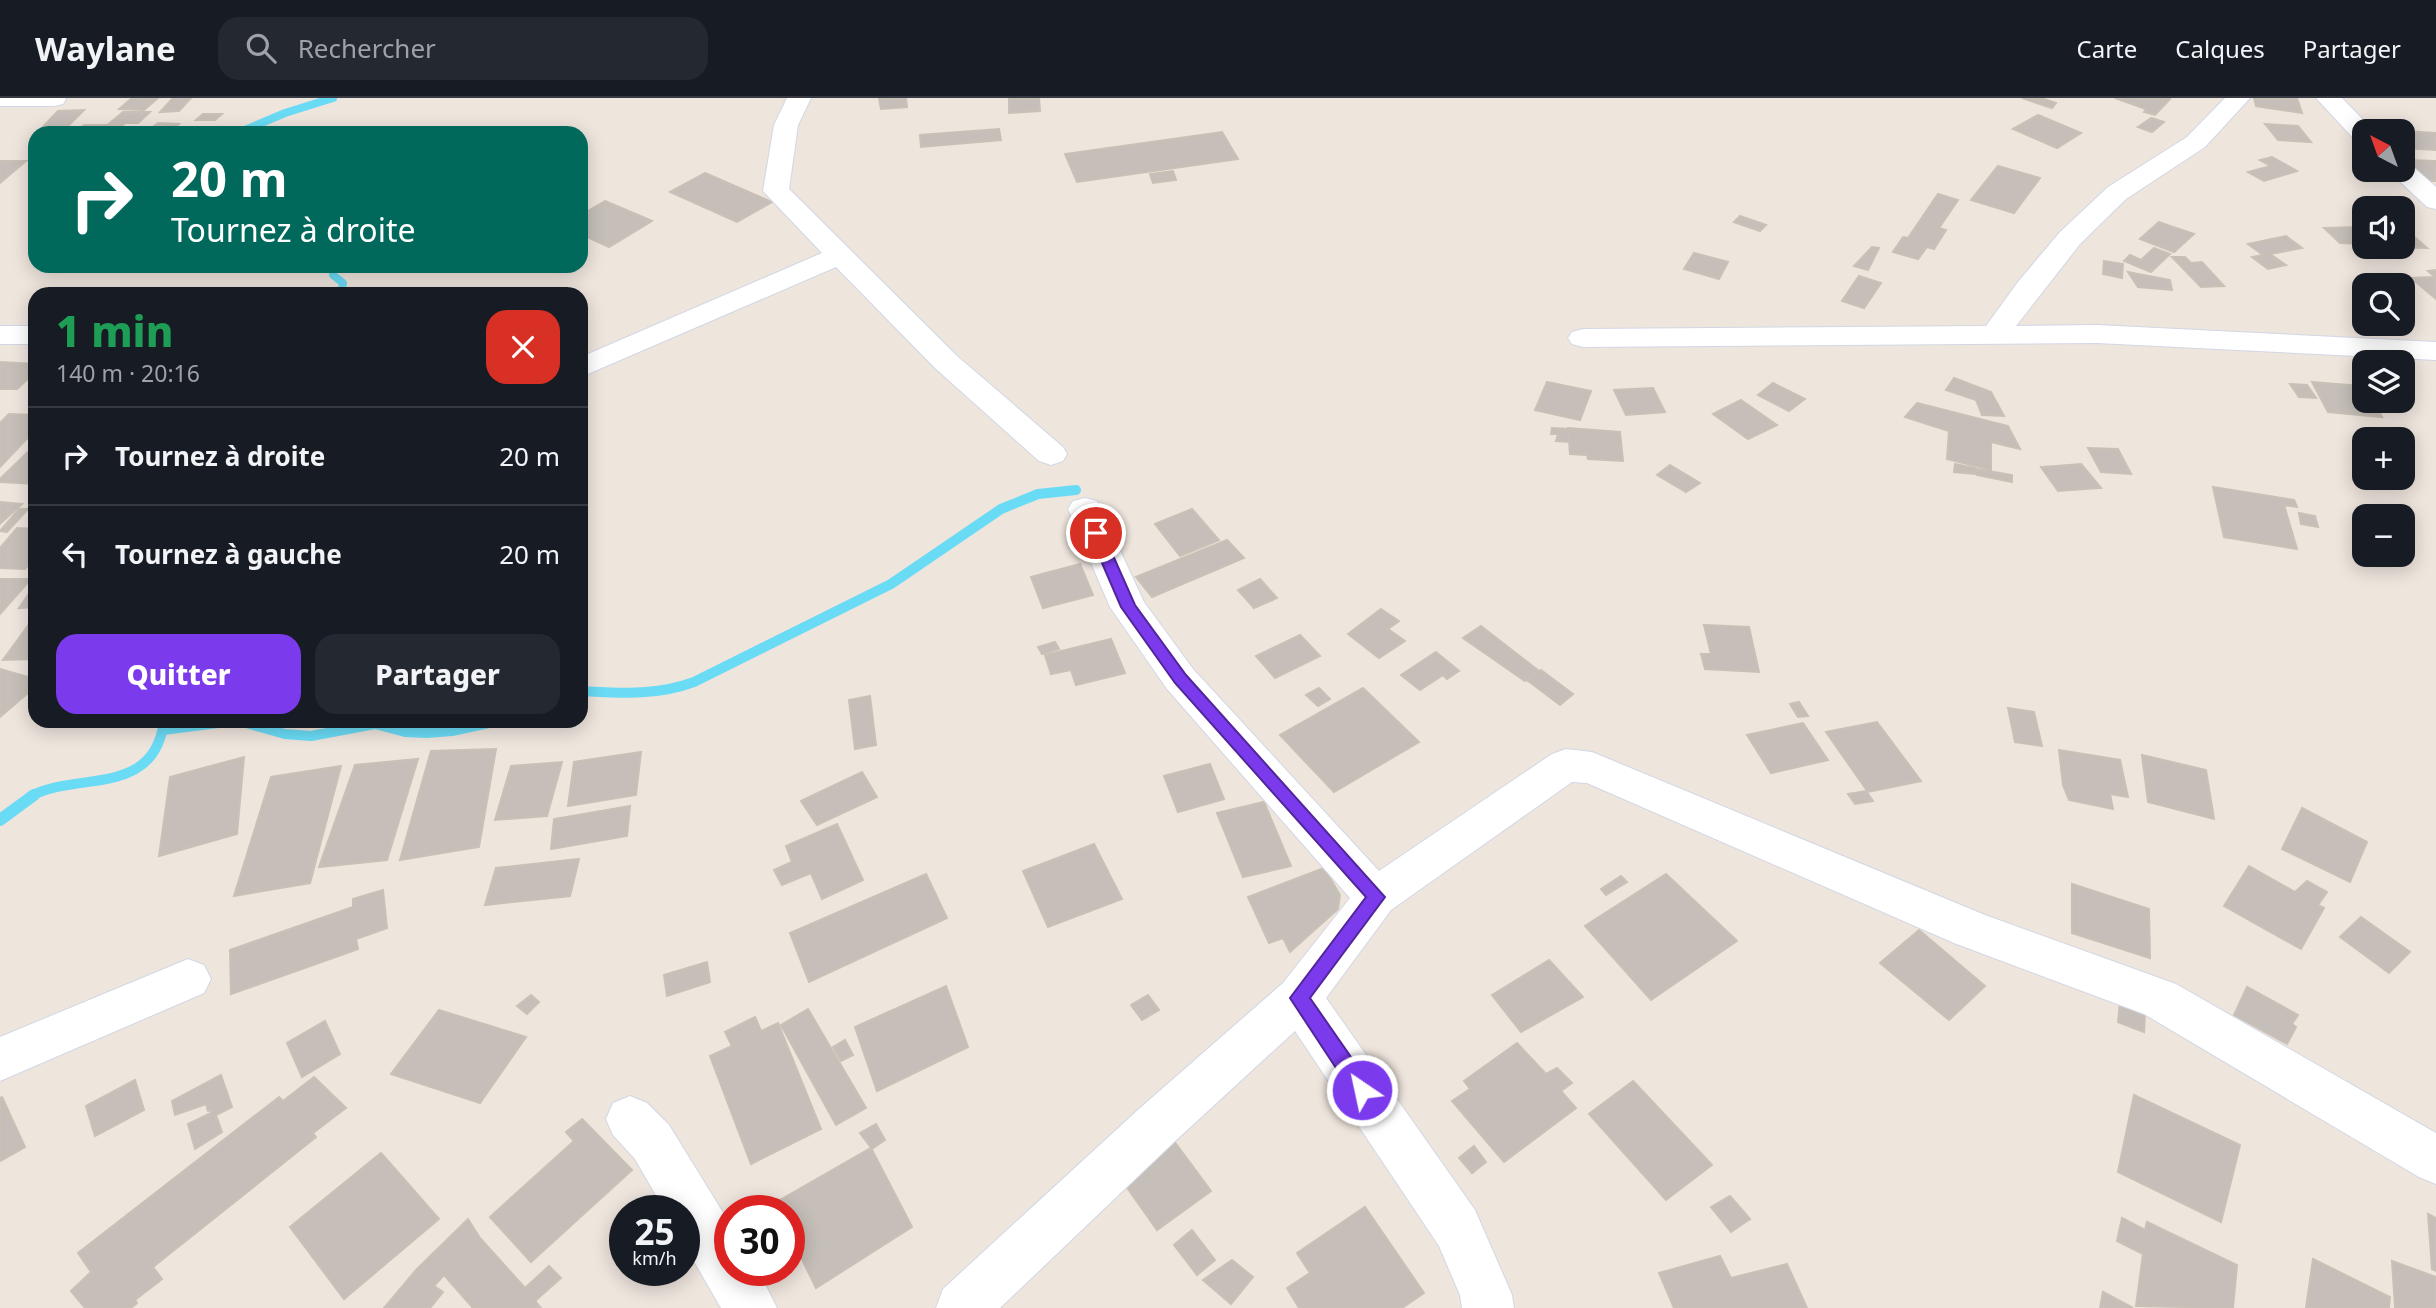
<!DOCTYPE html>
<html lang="fr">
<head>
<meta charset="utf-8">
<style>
	body { margin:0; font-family:"Noto Sans",sans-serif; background:#242831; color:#f1f3f6; height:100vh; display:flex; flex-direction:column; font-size:26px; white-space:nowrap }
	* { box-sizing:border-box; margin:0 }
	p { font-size:23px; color:#9ea1a6 }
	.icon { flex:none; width:38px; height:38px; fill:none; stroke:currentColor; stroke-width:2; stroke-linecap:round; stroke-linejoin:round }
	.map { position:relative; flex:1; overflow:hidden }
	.sheet { position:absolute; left:28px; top:189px; width:560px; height:441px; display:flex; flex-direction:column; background:#171b24; border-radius:21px; box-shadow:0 4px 18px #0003 }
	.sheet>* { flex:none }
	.top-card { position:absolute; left:28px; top:28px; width:560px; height:147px; border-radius:21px; box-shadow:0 4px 18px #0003; background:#00695c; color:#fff; overflow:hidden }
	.needle { width:46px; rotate:319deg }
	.fabs { position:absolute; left:2352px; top:21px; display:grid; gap:14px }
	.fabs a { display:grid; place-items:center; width:63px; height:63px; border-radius:14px; background:#171b24; box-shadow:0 4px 18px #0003; font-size:35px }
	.speed { position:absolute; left:609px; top:1097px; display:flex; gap:14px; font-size:35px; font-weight:700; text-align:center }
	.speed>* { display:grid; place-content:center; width:91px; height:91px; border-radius:50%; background:#171b24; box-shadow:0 4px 18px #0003; line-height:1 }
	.speed small { font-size:18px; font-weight:400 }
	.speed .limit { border:10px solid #d22; background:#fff; color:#111 }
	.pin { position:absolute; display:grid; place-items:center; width:60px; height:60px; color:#fff; margin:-30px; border:4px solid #fff; border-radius:50%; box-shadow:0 2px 7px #0007 }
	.me { position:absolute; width:77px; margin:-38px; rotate:326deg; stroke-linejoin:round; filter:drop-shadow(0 0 5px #0008) }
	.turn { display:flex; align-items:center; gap:24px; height:147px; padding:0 28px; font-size:32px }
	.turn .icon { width:91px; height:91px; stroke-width:2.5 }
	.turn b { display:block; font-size:49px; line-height:60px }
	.round { display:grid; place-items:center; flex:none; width:74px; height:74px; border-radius:21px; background:#242831 }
	.summary { display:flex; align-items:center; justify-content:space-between; height:119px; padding:0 28px }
	h1 { font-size:42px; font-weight:800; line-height:52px; color:#1e9e55 }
	.cta { display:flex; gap:14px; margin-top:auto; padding:14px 28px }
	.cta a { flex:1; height:80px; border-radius:21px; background:#7c3aed; color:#fff; font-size:28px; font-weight:800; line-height:80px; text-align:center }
	.cta a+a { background:#242831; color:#f1f3f6 }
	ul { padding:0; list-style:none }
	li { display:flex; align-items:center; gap:21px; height:98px; padding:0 28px; border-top:2px solid #363941 }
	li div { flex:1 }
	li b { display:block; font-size:26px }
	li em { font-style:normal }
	header { display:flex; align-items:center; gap:42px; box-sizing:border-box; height:98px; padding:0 35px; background:#171b24; border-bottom:2px solid #363941 }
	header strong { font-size:33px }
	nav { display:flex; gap:38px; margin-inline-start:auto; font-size:24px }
	.search { width:490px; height:63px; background:#242831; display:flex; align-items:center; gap:18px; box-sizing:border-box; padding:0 24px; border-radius:21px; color:#9ea1a6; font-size:26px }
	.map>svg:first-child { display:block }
</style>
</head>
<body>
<header>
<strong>Waylane</strong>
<div class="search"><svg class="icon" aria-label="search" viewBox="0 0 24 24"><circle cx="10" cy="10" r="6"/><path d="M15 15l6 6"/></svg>Rechercher</div>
<nav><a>Carte</a><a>Calques</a><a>Partager</a></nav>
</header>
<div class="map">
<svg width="2436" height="1210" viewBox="0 0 2436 1210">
	<rect width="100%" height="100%" fill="#eee5dd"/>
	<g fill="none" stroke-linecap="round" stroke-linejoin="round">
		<g stroke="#6adbf5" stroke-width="8">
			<polyline points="238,35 285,15 333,0"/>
			<polyline points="334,168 333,177 343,185 341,196"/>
		</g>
		<g stroke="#6adbf5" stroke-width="10">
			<path d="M581,593C621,595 656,598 694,584L891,486L1001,411L1038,396L1076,392"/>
			<polyline points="163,632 226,624 246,625 285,636 311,638 375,626 405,634 427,635 452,633 498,623"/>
			<path d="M31,698C78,673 154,700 164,623"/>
		</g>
		<polyline stroke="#6adbf5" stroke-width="12" points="0,722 34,697"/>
	</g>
	<g fill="#c6bfb9" stroke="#c9c1b6" stroke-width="2">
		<polygon points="132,0 158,0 144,12 119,11"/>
		<polygon points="173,0 191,0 179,13 160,14"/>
		<polygon points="879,0 906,0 907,9 881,11"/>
		<polygon points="1009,0 1039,0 1040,13 1009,15"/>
		<polygon points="2022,0 2041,0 2056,5 2052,10"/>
		<polygon points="2115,0 2168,0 2170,1 2155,17 2144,14 2146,11"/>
		<polygon points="2254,0 2297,0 2302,15 2256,8"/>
		<polygon points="84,12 61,35 37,35 58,13"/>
		<polygon points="123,14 150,14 138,25 110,25"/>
		<polygon points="203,16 222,16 215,22 196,22"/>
		<polygon points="2038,17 2081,35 2057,50 2013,31"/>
		<polygon points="2151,20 2164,24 2152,34 2138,29"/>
		<polygon points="158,25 179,26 168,35 145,35"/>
		<polygon points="2265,26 2298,28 2311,44 2278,42"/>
		<polygon points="84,27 123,27 114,35 74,35"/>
		<polygon points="999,31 1001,42 921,49 920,37"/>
		<polygon points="2388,32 2436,35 2436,52 2404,50 2403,33"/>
		<polygon points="1222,34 1238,61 1077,84 1065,56"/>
		<polygon points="2272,59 2297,73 2264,83 2248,74 2271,68 2260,62"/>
		<polygon points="2407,62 2436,63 2436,83 2429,83"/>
		<polygon points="0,63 26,63 0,85"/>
		<polygon points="1998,68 2040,80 2014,115 1971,102"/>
		<polygon points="1173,73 1176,82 1153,85 1150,76"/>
		<polygon points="705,75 772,104 737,124 670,94"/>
		<polygon points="1938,96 1958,102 1939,130 1946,132 1934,151 1927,149 1918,161 1893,154 1903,139 1908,140"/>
		<polygon points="605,103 652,123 609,149 581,136 581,117"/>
		<polygon points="1740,118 1766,127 1760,133 1734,124"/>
		<polygon points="2159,124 2170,128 2194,136 2174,154 2140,141"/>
		<polygon points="2364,129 2364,146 2340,145 2324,130"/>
		<polygon points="2403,129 2427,150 2375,149 2403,149"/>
		<polygon points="2286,138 2302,150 2270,156 2286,167 2268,171 2252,159 2263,157 2248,146"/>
		<polygon points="1872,149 1879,150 1868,172 1854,168"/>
		<polygon points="2154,150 2170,156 2151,174 2124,163 2130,157 2141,162"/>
		<polygon points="1694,155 1728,164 1719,181 1684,171"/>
		<polygon points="2172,159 2185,159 2191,165 2202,164 2224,188 2201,189"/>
		<polygon points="2104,163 2123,166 2122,180 2103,176"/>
		<polygon points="2436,172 2436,201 2411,180 2435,179 2428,173"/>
		<polygon points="2128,174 2170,182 2172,192 2138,189"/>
		<polygon points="1859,178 1881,185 1864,210 1842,203"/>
		<polygon points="0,264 35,266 35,274 17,291 0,291"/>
		<polygon points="1954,280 1991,294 2004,318 1982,317 1976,302 1946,292"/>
		<polygon points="1547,284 1591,293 1580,322 1535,312"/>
		<polygon points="2312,284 2361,288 2364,292 2364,303 2373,303 2382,319 2328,314"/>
		<polygon points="1773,285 1805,301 1789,313 1758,297"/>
		<polygon points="2290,286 2307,287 2316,300 2299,299"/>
		<polygon points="1653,290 1665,314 1626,317 1614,292"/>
		<polygon points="1741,302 1777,327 1748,341 1713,316"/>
		<polygon points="1917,305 2008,328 2020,351 1991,344 1991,372 1947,361 1949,333 1905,319"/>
		<polygon points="9,316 35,317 35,332 0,369 0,325"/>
		<polygon points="1552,330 1568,331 1569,344 1556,343 1558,336 1551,336"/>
		<polygon points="1568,330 1620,334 1623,363 1588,361 1587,357 1570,356"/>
		<polygon points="35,347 35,386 0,384 0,381"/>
		<polygon points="2088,350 2118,351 2131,376 2101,374"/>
		<polygon points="1955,366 1975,370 1975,376 1954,374"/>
		<polygon points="2081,366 2101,390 2058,393 2041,369"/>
		<polygon points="1670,367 1700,385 1686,394 1657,377"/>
		<polygon points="1977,371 2012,377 2012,384 1977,377"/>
		<polygon points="2213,389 2294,402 2297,409 2284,407 2297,451 2224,439"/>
		<polygon points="0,404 22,406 0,426"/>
		<polygon points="19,411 28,411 7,434 0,433"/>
		<polygon points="1192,411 1219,442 1180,458 1155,426"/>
		<polygon points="2299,415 2315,418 2318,429 2301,426"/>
		<polygon points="17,430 35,431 35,459 25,471 0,470 0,450"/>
		<polygon points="1227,442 1244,460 1152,499 1136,479"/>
		<polygon points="1080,466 1093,497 1043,510 1031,479"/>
		<polygon points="0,481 31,481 0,516"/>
		<polygon points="1260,481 1277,500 1254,510 1238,492"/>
		<polygon points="35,487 35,509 19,510"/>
		<polygon points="1381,511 1399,523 1388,531 1405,543 1379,560 1348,536"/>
		<polygon points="35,518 35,561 3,562"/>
		<polygon points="1704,527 1749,529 1759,574 1705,571 1701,556 1711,556"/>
		<polygon points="1481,528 1539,573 1525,583 1463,540"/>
		<polygon points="1300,537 1320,558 1275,580 1256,558"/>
		<polygon points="1111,541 1125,575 1076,587 1071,572 1051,576 1045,557"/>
		<polygon points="1055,544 1059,551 1042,556 1038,549"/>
		<polygon points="1436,554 1459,573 1447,581 1443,577 1420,592 1401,577"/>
		<polygon points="0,571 35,581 35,589 0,619"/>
		<polygon points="1541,572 1573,596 1560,607 1527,582"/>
		<polygon points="1319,590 1330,601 1318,608 1306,597"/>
		<polygon points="1363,590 1419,644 1334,694 1280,637"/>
		<polygon points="870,598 876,647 855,651 849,602"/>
		<polygon points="1799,604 1808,618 1798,619 1790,606"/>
		<polygon points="2008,610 2034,614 2042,648 2015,644"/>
		<polygon points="63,623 138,623 133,629"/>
		<polygon points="1877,624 1921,683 1868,694 1826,634"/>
		<polygon points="1803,625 1828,662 1771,675 1747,637"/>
		<polygon points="496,651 479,749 400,762 431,653"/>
		<polygon points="2059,652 2120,662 2128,699 2110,696 2113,711 2069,702 2063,687"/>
		<polygon points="641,654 636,697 568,708 574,664"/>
		<polygon points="2142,657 2206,672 2214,721 2148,704"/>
		<polygon points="244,659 237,736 159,758 170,679"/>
		<polygon points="418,661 387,762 319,769 355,667"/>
		<polygon points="562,664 547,718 495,722 511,668"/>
		<polygon points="1210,666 1224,701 1178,714 1164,678"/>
		<polygon points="341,668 310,785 234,798 271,679"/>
		<polygon points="862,674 877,699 817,727 801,703"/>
		<polygon points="1866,693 1873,703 1855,706 1848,696"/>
		<polygon points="1264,704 1291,768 1243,779 1217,715"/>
		<polygon points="630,708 627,738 551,751 554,721"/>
		<polygon points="2302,710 2367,744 2350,784 2282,751"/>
		<polygon points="837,726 863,782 822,801 811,775 782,787 774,772 792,764 786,748"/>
		<polygon points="1094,746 1122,801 1048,829 1023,773"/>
		<polygon points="579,761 570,798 485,807 496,770"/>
		<polygon points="2249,768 2295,794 2307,783 2327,794 2318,807 2324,810 2301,851 2224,808"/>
		<polygon points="1324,770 1340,797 1338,811 1290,854 1283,840 1269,845 1248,799"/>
		<polygon points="926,776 947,820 809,884 790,835"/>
		<polygon points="1666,776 1737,843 1651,902 1585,828"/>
		<polygon points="1621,778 1627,784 1606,797 1601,791"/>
		<polygon points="2072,786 2149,811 2150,860 2072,835"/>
		<polygon points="383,792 387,830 356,841 358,851 231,896 230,852 353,809 353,801"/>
		<polygon points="2361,819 2410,854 2389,875 2340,839"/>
		<polygon points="1919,832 1985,888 1949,922 1880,865"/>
		<polygon points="1549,862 1583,899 1521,934 1492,897"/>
		<polygon points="707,864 710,884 667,898 664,877"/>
		<polygon points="946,888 968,949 877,993 855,929"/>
		<polygon points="2247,889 2298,917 2292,926 2296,929 2287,946 2234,917"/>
		<polygon points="531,897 539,904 527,916 517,908"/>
		<polygon points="1148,897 1159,912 1142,922 1131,907"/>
		<polygon points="2120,904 2145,914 2144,934 2118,924"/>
		<polygon points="808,911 866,1010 836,1027 781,927"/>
		<polygon points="439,912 526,939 480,1005 391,976"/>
		<polygon points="755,919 761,933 778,925 821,1031 751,1066 710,958 732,948 725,934"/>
		<polygon points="325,923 340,956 302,979 287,945"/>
		<polygon points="845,942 853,957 841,963 833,949"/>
		<polygon points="1517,945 1546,976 1557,970 1572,985 1561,993 1576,1010 1504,1064 1452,1003 1470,991 1464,983"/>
		<polygon points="221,977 232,1009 216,1017 222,1034 195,1051 188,1026 211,1015 211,1012 208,1013 206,1006 175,1017 172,1003"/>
		<polygon points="314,979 346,1010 313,1035 316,1039 153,1169 162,1181 135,1202 137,1205 131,1210 85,1210 71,1193 91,1174 78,1155 279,999 283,1003"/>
		<polygon points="135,982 144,1012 95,1038 86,1008"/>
		<polygon points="1633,983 1712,1067 1666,1102 1589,1016"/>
		<polygon points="2134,997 2240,1047 2221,1124 2118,1074"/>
		<polygon points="2,999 25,1049 0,1063 0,1000"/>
		<polygon points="582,1021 632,1072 531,1164 490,1119 574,1043 566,1034"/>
		<polygon points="876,1026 885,1042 872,1051 860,1035"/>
		<polygon points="1174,1043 1211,1093 1157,1132 1121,1081"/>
		<polygon points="1474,1048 1486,1064 1472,1075 1459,1060"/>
		<polygon points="871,1050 912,1129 816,1190 789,1135 789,1113 779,1113 775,1105"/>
		<polygon points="381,1055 439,1121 344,1201 290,1129"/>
		<polygon points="1730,1098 1750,1121 1731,1134 1711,1109"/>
		<polygon points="1365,1109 1424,1195 1402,1210 1299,1210 1287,1190 1310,1175 1297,1155"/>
		<polygon points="2428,1116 2436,1120 2436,1173 2432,1171"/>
		<polygon points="2122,1120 2145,1132 2147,1124 2237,1167 2233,1210 2136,1208 2143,1156 2117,1143"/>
		<polygon points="468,1121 480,1140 525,1190 549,1168 561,1180 535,1203 541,1210 473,1210 444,1177 434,1188 443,1194 430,1210 384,1210 416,1172"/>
		<polygon points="1192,1132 1215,1162 1197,1177 1174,1147"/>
		<polygon points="1720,1158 1731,1180 1787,1166 1807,1210 1674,1210 1659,1175"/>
		<polygon points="2313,1161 2390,1199 2389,1210 2306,1210"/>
		<polygon points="1232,1162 1253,1179 1231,1206 1203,1182"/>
		<polygon points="2392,1163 2436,1179 2436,1210 2395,1209"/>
		<polygon points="2103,1194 2133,1210 2100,1210"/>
	</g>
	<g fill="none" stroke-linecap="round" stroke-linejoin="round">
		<g stroke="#d2d7e5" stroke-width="2">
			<g id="minor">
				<polygon points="0,0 65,0 66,1 63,6 54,8 0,8"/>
				<polygon points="787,0 811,0 798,27 789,91 957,258 1063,349 1067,356 1063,363 1051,367 1039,363 935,270 836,169 581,279 581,259 822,155 763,93 774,27"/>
				<polygon points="2225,0 2250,0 2205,49 2126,101 2080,146 2016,228 2097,227 2436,244 2436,262 2097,245 1583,249 1572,246 1568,240 1572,234 1583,231 1986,228 2018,184 2060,134 2108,89 2187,39"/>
				<polygon points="2316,0 2342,0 2374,33 2364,33 2364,44 2355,42"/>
				<polygon points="2403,64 2411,67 2436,89 2436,111 2427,109 2393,77 2389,72 2403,72"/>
				<rect x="0" y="228" width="35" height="18"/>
				<polygon points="1085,400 1097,403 1144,504 1193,571 1379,773 1552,656 1566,651 1592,654 1985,817 2176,886 2436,1035 2436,1086 2419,1079 2144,916 1954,845 1587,685 1572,684 1391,812 1326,900 1475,1112 1512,1197 1514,1210 1462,1210 1460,1197 1439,1148 1295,933 1173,1045 1000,1210 936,1210 943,1191 1139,1011 1283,885 1350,800 1167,591 1110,509 1068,411 1073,403"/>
				<polygon points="188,861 204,867 211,881 204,895 0,983 0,939"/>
				<polygon points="630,998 647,1005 669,1027 730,1126 730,1172 758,1172 777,1210 721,1210 684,1146 684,1113 665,1113 635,1061 613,1037 606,1021 613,1005"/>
			</g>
		</g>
		<use href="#minor" fill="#fff" fill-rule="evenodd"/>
	</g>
	<polygon fill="#7c3aed" stroke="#51269a" stroke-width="2" points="1096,431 1103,435 1135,507 1186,577 1385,799 1310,900 1369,985 1372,992 1369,999 1362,1001 1355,999 1290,900 1366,799 1175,585 1121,509 1089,435"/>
</svg>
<div class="fabs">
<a><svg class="needle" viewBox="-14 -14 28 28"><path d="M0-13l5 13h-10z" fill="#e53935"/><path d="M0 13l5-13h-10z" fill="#9ea1a6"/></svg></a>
<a><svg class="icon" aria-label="sound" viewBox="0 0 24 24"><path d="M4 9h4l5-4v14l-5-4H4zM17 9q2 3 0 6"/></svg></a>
<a><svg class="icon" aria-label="search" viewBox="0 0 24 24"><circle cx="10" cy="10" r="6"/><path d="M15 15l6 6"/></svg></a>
<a><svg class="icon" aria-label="layers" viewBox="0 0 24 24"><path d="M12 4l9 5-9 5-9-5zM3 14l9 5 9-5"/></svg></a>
<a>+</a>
<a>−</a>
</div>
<div class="speed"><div>25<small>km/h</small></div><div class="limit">30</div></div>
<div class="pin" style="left:1096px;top:435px;background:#d93025"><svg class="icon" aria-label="arrive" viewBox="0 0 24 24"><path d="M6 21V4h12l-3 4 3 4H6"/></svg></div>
<svg class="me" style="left:1362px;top:992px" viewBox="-20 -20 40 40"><circle r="17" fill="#7c3aed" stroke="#fff" stroke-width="3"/><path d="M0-11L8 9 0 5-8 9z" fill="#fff"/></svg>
<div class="top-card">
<div class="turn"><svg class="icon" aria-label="right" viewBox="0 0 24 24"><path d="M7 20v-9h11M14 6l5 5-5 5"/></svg><div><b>20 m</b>Tournez à droite</div></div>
</div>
<section class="sheet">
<div class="summary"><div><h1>1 min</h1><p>140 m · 20:16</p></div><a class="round" style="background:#d93025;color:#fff"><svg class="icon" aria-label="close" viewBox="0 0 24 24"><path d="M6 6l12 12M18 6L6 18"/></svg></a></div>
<ul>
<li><svg class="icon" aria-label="right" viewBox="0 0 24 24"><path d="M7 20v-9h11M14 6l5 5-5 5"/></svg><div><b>Tournez à droite</b></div><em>20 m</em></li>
<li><svg class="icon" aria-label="left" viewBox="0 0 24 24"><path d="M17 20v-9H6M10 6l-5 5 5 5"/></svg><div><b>Tournez à gauche</b></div><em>20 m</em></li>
</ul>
<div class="cta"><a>Quitter</a><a>Partager</a></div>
</section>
</div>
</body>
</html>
